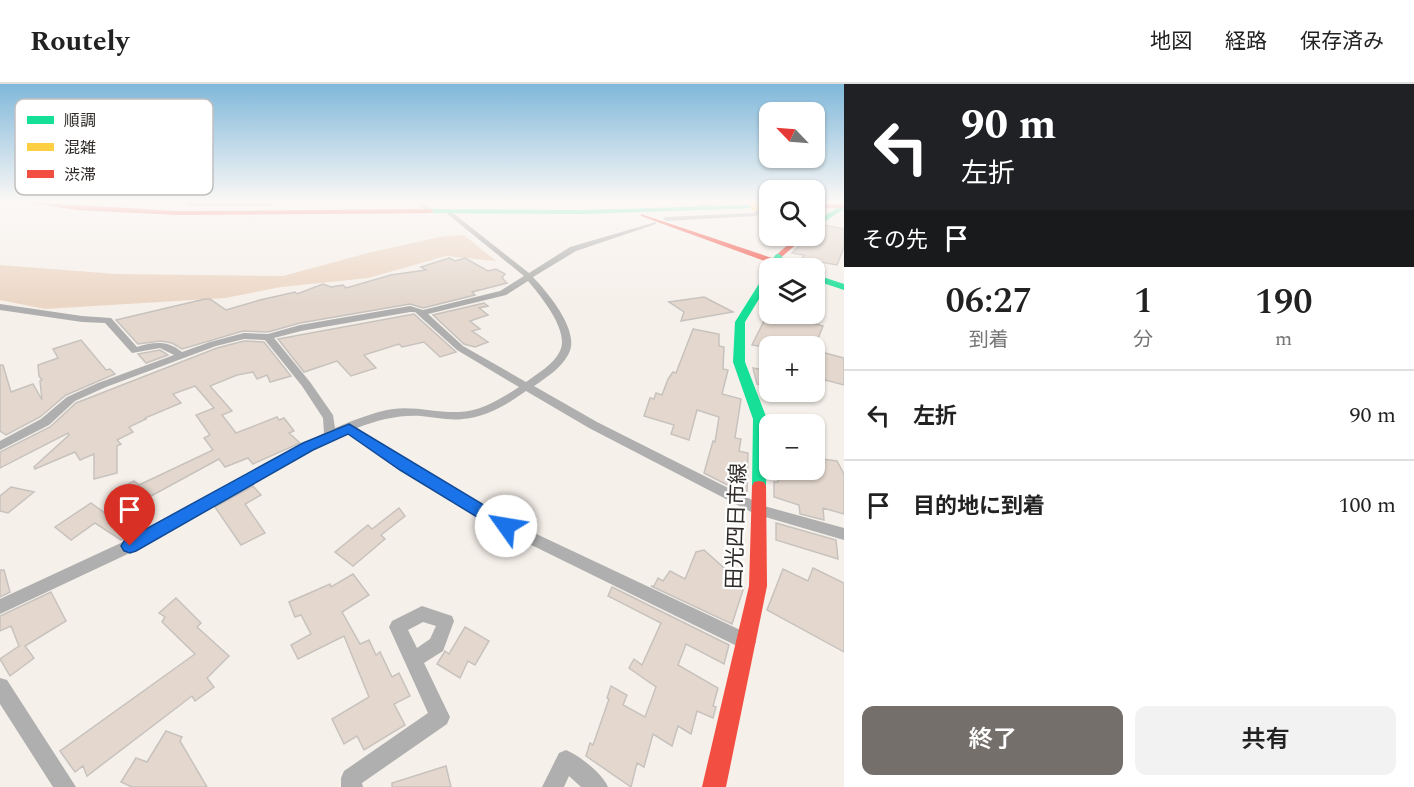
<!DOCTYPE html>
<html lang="ja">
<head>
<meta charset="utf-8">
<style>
	body { margin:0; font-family:Spectral,"Noto Sans JP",serif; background:#f2f2f2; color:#222; height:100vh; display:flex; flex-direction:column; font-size:22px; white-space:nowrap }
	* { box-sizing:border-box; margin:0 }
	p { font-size:20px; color:#767676 }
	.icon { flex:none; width:33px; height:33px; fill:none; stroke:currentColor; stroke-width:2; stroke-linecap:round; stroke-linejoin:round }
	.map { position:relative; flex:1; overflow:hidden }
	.drawer { display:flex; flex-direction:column; background:#fff; width:570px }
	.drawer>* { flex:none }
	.banner { background:#202124; color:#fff; overflow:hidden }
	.needle { width:39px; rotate:295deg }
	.tools { position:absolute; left:759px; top:18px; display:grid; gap:12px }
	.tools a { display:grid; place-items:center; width:66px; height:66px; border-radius:12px; background:#fff; box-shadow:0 2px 4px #0004; font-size:30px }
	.pin { position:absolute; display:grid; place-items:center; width:51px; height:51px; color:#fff; margin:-62px -26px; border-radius:50% 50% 50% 0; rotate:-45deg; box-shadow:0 0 6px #0007 }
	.pin .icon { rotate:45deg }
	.me { position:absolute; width:66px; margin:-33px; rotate:302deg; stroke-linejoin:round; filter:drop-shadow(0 0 4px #0008) }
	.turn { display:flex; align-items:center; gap:21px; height:126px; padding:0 18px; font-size:27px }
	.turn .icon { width:78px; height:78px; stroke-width:2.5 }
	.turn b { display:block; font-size:42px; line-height:51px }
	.then { display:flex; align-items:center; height:57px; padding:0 18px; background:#0003; gap:12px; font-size:22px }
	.eta { display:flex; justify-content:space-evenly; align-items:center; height:102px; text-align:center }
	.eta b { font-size:36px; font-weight:600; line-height:42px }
	.cta { display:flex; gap:12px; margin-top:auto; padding:12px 18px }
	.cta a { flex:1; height:69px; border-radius:12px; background:#756f6b; color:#fff; font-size:24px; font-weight:600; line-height:69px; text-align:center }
	.cta a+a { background:#f2f2f2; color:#222 }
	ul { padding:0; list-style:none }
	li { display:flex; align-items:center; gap:18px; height:90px; padding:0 18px; border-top:2px solid #e0e0e0 }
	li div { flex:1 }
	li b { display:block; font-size:22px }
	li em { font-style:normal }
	header { display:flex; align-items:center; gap:36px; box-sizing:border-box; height:84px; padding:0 30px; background:#fff; border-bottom:2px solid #e0e0e0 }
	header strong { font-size:28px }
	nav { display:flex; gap:33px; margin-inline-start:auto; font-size:21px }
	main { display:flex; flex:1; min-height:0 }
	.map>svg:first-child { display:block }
</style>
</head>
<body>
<header>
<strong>Routely</strong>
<nav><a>地図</a><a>経路</a><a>保存済み</a></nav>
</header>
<main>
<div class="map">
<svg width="844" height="703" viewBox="0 0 844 703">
	<rect width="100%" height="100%" fill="#f6f0ea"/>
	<polygon fill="#ecd7c6" points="464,151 496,177 446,172 368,194 281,203 225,214 45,225 0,216 0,181 116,190 283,192 368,169 444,152"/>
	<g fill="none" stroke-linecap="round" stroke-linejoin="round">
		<polygon fill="#85bec4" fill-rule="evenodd" points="184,118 277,118 271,122 190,122"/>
	</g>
	<g fill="#e4d8ce" stroke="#c7c2be" stroke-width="1.5">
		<polygon points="825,141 844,145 844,163 837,181 802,175 804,171 792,169 809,152 814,152 814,147"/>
		<polygon points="449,174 455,177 465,174 488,187 496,185 505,190 502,194 507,199 472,208 475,211 423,224 410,220 300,239 268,248 243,247 182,265 172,259 161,257 138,260 116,236 205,215 210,215 226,226 260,216 295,208 297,210 323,200 331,203 343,201 346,204 391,191 426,186 421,183"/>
		<polygon points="704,213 733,228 681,237 684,228 669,218"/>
		<polygon points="484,219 488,222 479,224 488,231 470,237 480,245 472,247 488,258 475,263 464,260 433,231"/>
		<polygon points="769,227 770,230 778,230 823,242 815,262 770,264 752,261"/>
		<polygon points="414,230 456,268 440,273 424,258 402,263 399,260 364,271 376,284 351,292 337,277 304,288 278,255"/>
		<polygon points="693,245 719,250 719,262 724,263 723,285 728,286 722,310 741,315 735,354 741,355 739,367 748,369 747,411 704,389 713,357 715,358 719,333 697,326 689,356 671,350 674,341 644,332 650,314 654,315 656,309 662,311 668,295 673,288 676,289"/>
		<polygon points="81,256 106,286 110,285 115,290 66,311 40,333 6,351 0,347 0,281 3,281 11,308 33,300 42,316 40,297 42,296 39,292 38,281 58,274 53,265"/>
		<polygon points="244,257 264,258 291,292 270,298 267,291 257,295 253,288 237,291 210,302 232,327 222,331 236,349 277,333 279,336 284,334 294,347 289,349 300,359 253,380 248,374 225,383 219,375 151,412 142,404 116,420 111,414 111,409 134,397 139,401 213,366 204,354 210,351 196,331 214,324 195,302 173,310 181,319 145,334 146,335 129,343 133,348 117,356 121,360 117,362 117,389 94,395 94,370 80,376 75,368 35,385 34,383 69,351 68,349 0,384 0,368 50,343 76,319 217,264"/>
		<polygon points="160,266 168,271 146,279 138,270"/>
		<polygon points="814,266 844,274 844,301 814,293"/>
		<polygon points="753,284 770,287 770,302 757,300"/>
		<polygon points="814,374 837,377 844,390 844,430 823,424 824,436 800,430 799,421 774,413 774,398 778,398 779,386 814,388"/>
		<polygon points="253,402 261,411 245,420 265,449 241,461 215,423"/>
		<polygon points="11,403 34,408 8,429 0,427 0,412"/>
		<polygon points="91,419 134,450 121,456 95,439 71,456 55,443"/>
		<polygon points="399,424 405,432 381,451 385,455 353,482 335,468 368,441 372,445"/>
		<polygon points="776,439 836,456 838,475 776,456"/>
		<polygon points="704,466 732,491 730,496 744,503 732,540 651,502 654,502 658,494 663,497 670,487 685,495 696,468"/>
		<polygon points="813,484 844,499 844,568 767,526 783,485 808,497"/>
		<polygon points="0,486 4,486 10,508 0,513"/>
		<polygon points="353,490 369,511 342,528 360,560 369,556 376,571 380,568 392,593 399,589 410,612 394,620 405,641 364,666 357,652 344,660 332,635 369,613 344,552 298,575 291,561 311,550 301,531 295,533 289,518 330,500 331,503"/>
		<polygon points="612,503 729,561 724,580 686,560 678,581 718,604 713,622 716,623 713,634 697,627 691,650 678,642 672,662 653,650 644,683 637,679 631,703 586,672 590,659 593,661 609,615 607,614 611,602 627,611 623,621 645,633 656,603 629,584 634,575 642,581 661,539 608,512"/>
		<polygon points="51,508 66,537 25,562 34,574 10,592 0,575 19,562 11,542 0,547 0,532"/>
		<polygon points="176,514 201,539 197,543 229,572 207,594 214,603 195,617 192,612 87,692 83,682 75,688 60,667 195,570 162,538 165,533 159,529"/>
		<polygon points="465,543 489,557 475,581 468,577 460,594 437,580 445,567 449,570"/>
		<polygon points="166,647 182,653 180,657 207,703 132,703 121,698 136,674 147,678"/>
		<polygon points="446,682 451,703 392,703 392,699"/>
	</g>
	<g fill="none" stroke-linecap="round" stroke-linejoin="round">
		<g fill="#aeafae" fill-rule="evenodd">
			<polygon points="416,118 423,118 432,127 427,128"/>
			<polygon points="711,118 722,118 701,126 698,124 700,121"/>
			<polygon points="751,118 757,118 762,127 756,132 666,137 663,135 666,133 752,129 756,127"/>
			<path d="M445,126H449L529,189L570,163L656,138V140L576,167L533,193C548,209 582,249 568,271C561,284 546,294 534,302L597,338L764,422L844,444V456L755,430L589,344L526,307C508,320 486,333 463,335C449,337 434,333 421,332C398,331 378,336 357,344L411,379L511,438L753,552L756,558L753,564L747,566L741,564L501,446L401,385L347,348L276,384L149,460L0,530V515L138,451L267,378L324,349L323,334L302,302L265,256L244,255L216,262L106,303L75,317L49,341L0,366V357L41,335L67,313L98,299L174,271L160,264L132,269L105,239L82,238L0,226V220L82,232L111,234L137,263C154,258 167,256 182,268L210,258L244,249L268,250L300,241L410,222L423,226L500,207L524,192L445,128ZM528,197C540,211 570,247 560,267C554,280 537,290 526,298L463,262L428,230L506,211ZM410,228H415L457,266L519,303C502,314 480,328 459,328C437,329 415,322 393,325C374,328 354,336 335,344L333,331L310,298L274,254L301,247Z"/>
			<path d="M422,522L452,532L454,537L443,567L424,579L450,633L447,640L362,699L363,703H341V694L344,687L428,629L389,543L392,537ZM423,538L436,542L430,555L417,564L408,546Z"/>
			<polygon points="0,594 7,596 76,703 53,703 0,620"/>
			<path d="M566,666C580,672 602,689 608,703H581L569,692L564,703H542L559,669Z"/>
		</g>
		<g fill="#16e098" fill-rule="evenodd">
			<polygon points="844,120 844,125 814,144 814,138"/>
			<polygon points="754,121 756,124 582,130 431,129 428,127 431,125 582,126"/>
			<polygon points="767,187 770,187 770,197 745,238 745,278 767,335 766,402 764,406 754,406 752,402 753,335 733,278 735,238"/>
			<polygon points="814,190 844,200 844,206 814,196"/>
		</g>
		<g fill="#f24e42" fill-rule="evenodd">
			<polygon points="24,118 178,127 431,125 434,127 431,129 178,131 77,126"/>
			<rect x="814" y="120" width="30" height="4"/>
			<polygon points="641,130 775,175 775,172 798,152 806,152 778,176 795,184 784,184 641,132"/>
			<polygon points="759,397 764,398 766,402 767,502 726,703 702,703 749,502 752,402 754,398"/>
		</g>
		<polyline stroke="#16e098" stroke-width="8" points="772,184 778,174"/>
		<polyline stroke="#ffcf43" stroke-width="8" points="754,123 761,123"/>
	</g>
	<linearGradient id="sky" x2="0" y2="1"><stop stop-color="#80b8da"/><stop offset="0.54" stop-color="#fbf8f6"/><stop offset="1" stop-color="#fbf8f6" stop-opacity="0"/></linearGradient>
	<rect width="844" height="217" fill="url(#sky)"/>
	<polygon fill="#1a73e8" stroke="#114b97" stroke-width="1.5" points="349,340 512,438 514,442 512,447 506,449 500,447 400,386 348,350 313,366 136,467 130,469 124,467 121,462 124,457 303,359"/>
	<g text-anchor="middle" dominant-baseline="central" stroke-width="4.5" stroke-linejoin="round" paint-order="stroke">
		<g font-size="21" fill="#2f2a27" stroke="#fff">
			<text transform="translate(737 442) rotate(-88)">田光四日市線</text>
		</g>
	</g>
	<rect x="15" y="15" width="198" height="96" rx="9" fill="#fff" stroke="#c1bfbe" stroke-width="1.5"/>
	<rect x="27" y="32" width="27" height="8" fill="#16e098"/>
	<rect x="27" y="59" width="27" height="8" fill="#ffcf43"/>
	<rect x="27" y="86" width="27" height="8" fill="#f24e42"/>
	<g font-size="16" fill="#2f2a27">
		<text x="64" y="42">順調</text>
		<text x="64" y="69">混雑</text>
		<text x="64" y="96">渋滞</text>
	</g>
</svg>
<div class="tools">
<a><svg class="needle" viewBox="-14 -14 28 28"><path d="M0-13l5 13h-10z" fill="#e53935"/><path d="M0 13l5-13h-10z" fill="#767676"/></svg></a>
<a><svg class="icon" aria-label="search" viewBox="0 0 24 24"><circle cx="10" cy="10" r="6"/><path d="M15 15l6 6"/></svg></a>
<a><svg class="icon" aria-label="layers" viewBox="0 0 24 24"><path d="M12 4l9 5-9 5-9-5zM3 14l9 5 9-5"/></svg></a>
<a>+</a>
<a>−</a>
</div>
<div class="pin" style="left:130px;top:462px;background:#d93025"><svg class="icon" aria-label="arrive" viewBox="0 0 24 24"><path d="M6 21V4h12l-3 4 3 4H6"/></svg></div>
<svg class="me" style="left:506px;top:442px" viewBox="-20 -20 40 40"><circle r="19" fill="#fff"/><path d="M0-13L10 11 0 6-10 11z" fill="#1a73e8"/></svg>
</div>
<section class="drawer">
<div class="banner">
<div class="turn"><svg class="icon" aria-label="left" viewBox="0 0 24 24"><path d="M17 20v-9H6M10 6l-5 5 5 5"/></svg><div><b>90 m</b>左折</div></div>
<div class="then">その先<svg class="icon" aria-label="arrive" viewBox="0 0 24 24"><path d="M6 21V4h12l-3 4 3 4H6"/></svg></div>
</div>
<div class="eta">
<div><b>06:27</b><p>到着</p></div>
<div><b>1</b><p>分</p></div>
<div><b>190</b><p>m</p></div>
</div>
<ul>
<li><svg class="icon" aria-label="left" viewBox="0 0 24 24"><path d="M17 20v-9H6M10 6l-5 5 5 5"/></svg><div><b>左折</b></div><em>90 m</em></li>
<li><svg class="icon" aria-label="arrive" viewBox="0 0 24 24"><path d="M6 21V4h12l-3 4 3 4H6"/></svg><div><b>目的地に到着</b></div><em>100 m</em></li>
</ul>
<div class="cta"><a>終了</a><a>共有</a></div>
</section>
</main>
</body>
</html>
